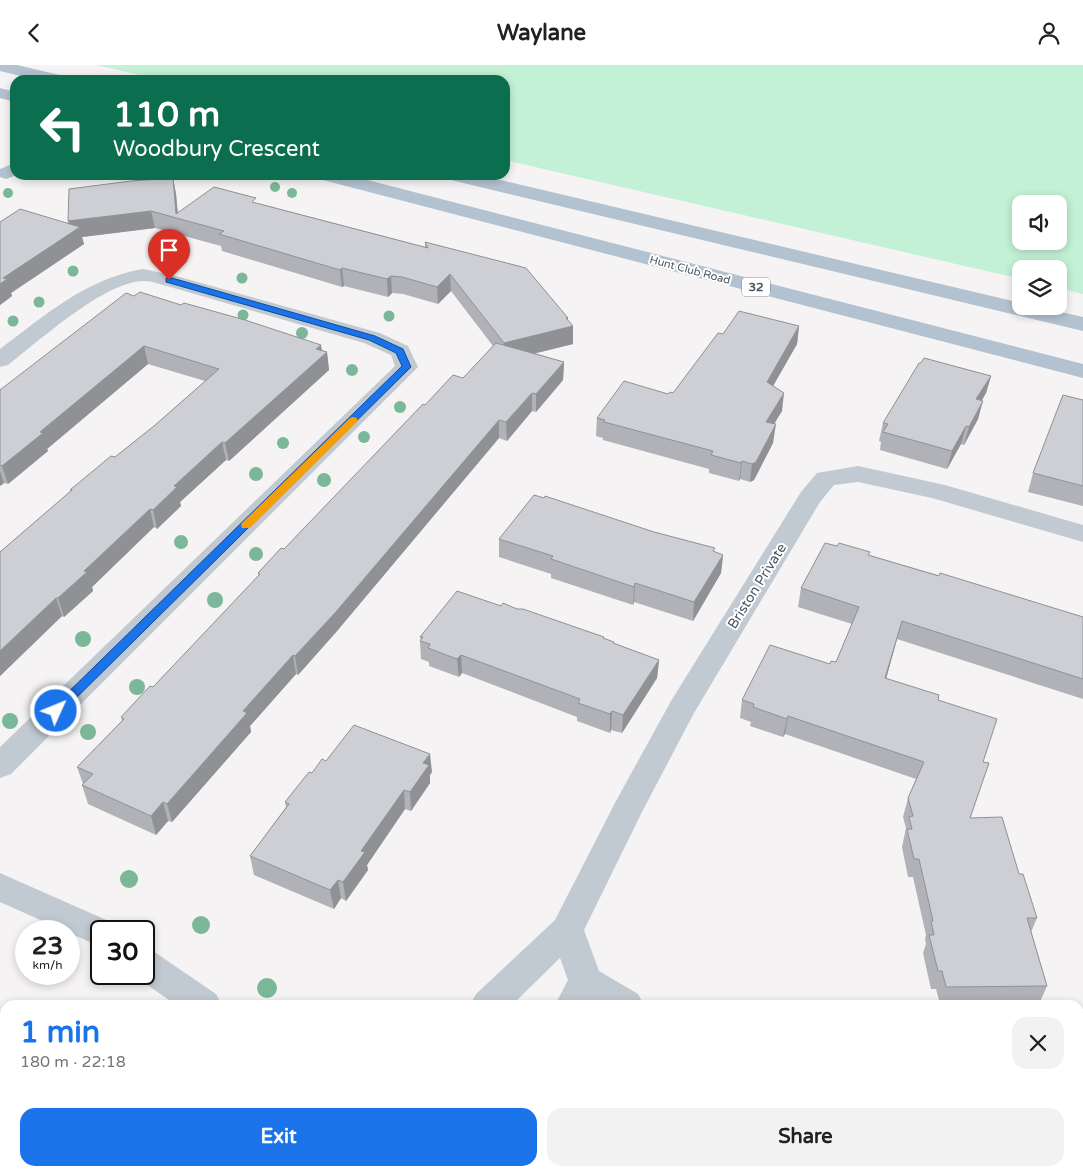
<!DOCTYPE html>
<html lang="en">
<head>
<meta charset="utf-8">
<style>
	body { margin:0; font-family:"Varela Round",sans-serif; background:#f2f2f2; color:#202124; height:100vh; display:flex; flex-direction:column; font-size:19px; white-space:nowrap }
	* { box-sizing:border-box; margin:0 }
	p { font-size:16px; color:#757577 }
	.icon { flex:none; width:28px; height:28px; fill:none; stroke:currentColor; stroke-width:2; stroke-linecap:round; stroke-linejoin:round }
	.map { position:relative; flex:1; overflow:hidden }
	.sheet { position:absolute; left:0px; top:935px; width:1084px; height:176px; display:flex; flex-direction:column; background:#fff; border-radius:15px 15px 0 0; box-shadow:0 2px 8px #0003 }
	.sheet>* { flex:none }
	.top-card { position:absolute; left:10px; top:10px; width:500px; height:105px; border-radius:15px; box-shadow:0 2px 8px #0003; background:#0b6e4f; color:#fff; overflow:hidden }
	.controls { position:absolute; left:1012px; top:130px; display:grid; gap:10px }
	.controls a { display:grid; place-items:center; width:55px; height:55px; border-radius:10px; background:#fff; box-shadow:0 2px 8px #0003; font-size:25px }
	.speed { position:absolute; left:15px; top:855px; display:flex; gap:10px; font-size:25px; font-weight:700; text-align:center }
	.speed>* { display:grid; place-content:center; width:65px; height:65px; border-radius:50%; background:#fff; box-shadow:0 2px 8px #0003; line-height:1 }
	.speed small { font-size:12px; font-weight:400 }
	.speed .limit { border:2px solid #111; border-radius:8px; background:#fff; color:#111 }
	.pin { position:absolute; display:grid; place-items:center; width:42px; height:42px; color:#fff; margin:-51px -21px; border-radius:50% 50% 50% 0; rotate:-45deg; box-shadow:0 0 5px #0007 }
	.pin .icon { rotate:45deg }
	.me { position:absolute; width:55px; margin:-28px; rotate:46deg; stroke-linejoin:round; filter:drop-shadow(0 0 4px #0008) }
	.turn { display:flex; align-items:center; gap:18px; height:105px; padding:0 20px; font-size:22px }
	.turn .icon { width:65px; height:65px; stroke-width:2.5 }
	.turn b { display:block; font-size:35px; line-height:42px }
	.round { display:grid; place-items:center; flex:none; width:52px; height:52px; border-radius:15px; background:#f2f2f2 }
	.head { display:flex; align-items:center; justify-content:space-between; height:85px; padding:0 20px }
	h1 { font-size:30px; font-weight:700; line-height:38px; color:#1a73e8 }
	.primary-button { display:flex; gap:10px; margin-top:auto; padding:10px 20px }
	.primary-button a { flex:1; height:58px; border-radius:15px; background:#1a73e8; color:#fff; font-size:20px; font-weight:700; line-height:58px; text-align:center }
	.primary-button a+a { background:#f2f2f2; color:#202124 }
	header { display:flex; justify-content:space-between; align-items:center; height:65px; padding:0 20px; background:#fff; font-size:22px; font-weight:700 }
	.map>svg:first-child { display:block }
</style>
</head>
<body>
<header><svg class="icon" aria-label="back" viewBox="0 0 24 24"><path d="M15 5l-7 7 7 7"/></svg>Waylane<svg class="icon" aria-label="person" viewBox="0 0 24 24"><circle cx="12" cy="8" r="4"/><path d="M4 21q1-7 8-7t8 7"/></svg></header>
<div class="map">
<svg width="1083" height="1111" viewBox="0 0 1083 1111">
	<rect width="100%" height="100%" fill="#f5f3f3"/>
	<path fill="#c3f1d5" fill-rule="evenodd" d="M97,0H1083V229L1059,223V204H1021V214L505,95V15H161ZM1021,139H1059V176H1021Z"/>
	<g fill="none" stroke-linecap="round" stroke-linejoin="round">
		<g fill="#c1cad2" fill-rule="evenodd">
			<path d="M143,204L176,211L380,268L408,281L418,302L11,709L0,713V682L395,301L391,290L364,278L167,221C159,219 152,216 144,216C105,216 39,276 8,300L0,302V284C44,251 87,213 143,204Z"/>
			<polygon points="858,401 945,420 1083,460 1083,477 932,433 858,417 834,420 820,437 694,648 643,745 584,865 599,906 638,929 644,940 596,940 592,938 591,940 555,940 568,915 560,893 512,940 470,940 476,929 555,855 616,736 671,636 801,427 817,408"/>
			<rect x="1079" y="987" width="4" height="34"/>
		</g>
		<g fill="#c1cad2" fill-rule="evenodd">
			<polygon points="0,808 113,858 117,866 101,866 101,882 0,837"/>
			<polygon points="144,883 156,888 216,929 222,940 176,940 132,909 144,909"/>
			<polygon points="315,1106 354,1106 356,1111 317,1111"/>
		</g>
		<g fill="#b3c2d1" fill-rule="evenodd">
			<polygon points="0,0 17,0 64,11 66,15 37,15 0,6"/>
			<polygon points="0,23 15,27 15,37 0,33"/>
			<polygon points="15,98 15,110 17,110 6,114 0,112 0,104"/>
			<polygon points="317,110 348,110 1083,299 1083,313 319,114"/>
			<polygon points="446,110 479,110 1021,238 1021,241 1035,241 1083,252 1083,266 455,116 448,114"/>
		</g>
	</g>
	<g fill="#7bb799">
		<circle cx="275" cy="122" r="5"/>
		<circle cx="8" cy="128" r="5"/>
		<circle cx="292" cy="128" r="5"/>
		<circle cx="73" cy="206" r="5.5"/>
		<circle cx="242" cy="213" r="5.5"/>
		<circle cx="39" cy="237" r="5.5"/>
		<circle cx="243" cy="250" r="5.5"/>
		<circle cx="389" cy="251" r="5.5"/>
		<circle cx="13" cy="256" r="5.5"/>
		<circle cx="302" cy="268" r="6"/>
		<circle cx="352" cy="305" r="6"/>
		<circle cx="400" cy="342" r="6"/>
		<circle cx="364" cy="372" r="6"/>
		<circle cx="283" cy="378" r="6"/>
		<circle cx="256" cy="409" r="7"/>
		<circle cx="324" cy="415" r="7"/>
		<circle cx="181" cy="477" r="7"/>
		<circle cx="256" cy="489" r="7"/>
		<circle cx="215" cy="535" r="8"/>
		<circle cx="83" cy="574" r="8"/>
		<circle cx="137" cy="622" r="8"/>
		<circle cx="10" cy="656" r="8"/>
		<circle cx="88" cy="667" r="8"/>
		<circle cx="129" cy="814" r="9"/>
		<circle cx="201" cy="860" r="9"/>
		<circle cx="267" cy="923" r="10"/>
	</g>
	<g fill="#b0b2b7">
		<polygon points="173,113 176,129 178,148 257,138 425,182 425,177 568,256 573,261 573,279 534,288 564,297 563,315 536,347 532,346 507,376 499,373 337,566 298,610 296,609 250,661 251,667 172,757 168,756 156,770 88,739 82,720 83,719 77,702 122,656 121,652 153,622 259,511 258,508 284,484 425,340 463,313 493,281 451,226 438,239 403,229 392,228 388,232 344,221 342,222 222,186 221,181 155,163 82,172 84,179 11,228 12,231 0,240 0,157 69,159 68,156"/>
		<polygon points="134,231 181,240 321,280 322,285 327,287 329,305 229,396 226,395 180,437 181,441 157,464 154,462 92,522 93,526 64,552 62,551 0,611 0,487 71,426 70,425 115,392 154,361 205,316 148,299 47,384 48,386 8,419 4,418 0,421 0,325"/>
		<polygon points="799,261 797,279 773,321 782,346 774,359 773,378 754,415 750,417 740,414 739,416 709,408 709,404 603,375 603,373 596,371 597,353 668,329 673,328 723,269"/>
		<polygon points="991,311 986,328 982,335 978,354 964,380 961,379 947,404 880,385 881,377 879,376 883,358"/>
		<polygon points="1083,335 1083,441 1028,427 1033,408"/>
		<polygon points="654,467 723,490 721,508 693,556 634,537 633,540 551,513 551,509 499,492 499,474"/>
		<polygon points="837,481 1083,552 1083,634 897,574 886,614 938,635 983,697 989,698 970,753 1019,809 1037,853 1031,867 1047,921 1039,939 940,939 936,924 931,924 923,888 926,879 925,874 926,870 913,812 908,812 902,782 906,763 903,752 908,733 916,714 785,669 783,672 750,661 751,657 740,653 742,635 830,599 836,597 852,559 798,542 801,523"/>
		<polygon points="501,541 517,544 604,572 604,574 614,577 614,579 659,595 657,613 622,668 611,665 610,668 577,656 577,652 462,608 459,612 429,601 429,597 421,594 420,576 421,575 420,572"/>
		<polygon points="326,696 432,707 430,710 430,718 411,746 405,744 367,800 368,805 346,836 341,833 334,844 254,810 250,791 286,742 285,737 312,708"/>
		<polygon points="986,1106 1079,1106 1083,1111 987,1111"/>
	</g>
	<g fill="#909195">
		<polygon points="173,113 176,129 178,153 176,149"/>
		<polygon points="151,146 155,163 82,172 84,179 11,228 12,231 0,240 0,219 3,213 71,168 68,156"/>
		<polygon points="342,203 344,221 342,222 340,205"/>
		<polygon points="450,209 451,226 438,239 437,222"/>
		<polygon points="391,211 392,228 388,232 387,214"/>
		<polygon points="568,253 568,262 573,261 573,279 505,296 504,278"/>
		<polygon points="799,261 797,279 765,335 767,317"/>
		<polygon points="321,280 322,291 327,287 329,305 229,396 225,378"/>
		<polygon points="144,281 148,299 47,384 48,386 8,419 2,401 40,367"/>
		<polygon points="564,297 563,315 536,347 536,329"/>
		<polygon points="991,311 986,328 972,352 976,334"/>
		<polygon points="532,328 532,346 507,376 506,357"/>
		<polygon points="784,328 782,346 764,375 766,357"/>
		<polygon points="983,336 978,354 964,380 969,362"/>
		<polygon points="499,355 499,373 337,566 298,610 295,591"/>
		<polygon points="776,359 773,378 754,415 750,417 752,399"/>
		<polygon points="966,361 961,379 947,404 952,386"/>
		<polygon points="222,377 226,395 180,437 181,441 157,464 153,445 174,421"/>
		<polygon points="742,396 740,414 739,416 741,398"/>
		<polygon points="0,406 4,418 0,421"/>
		<polygon points="150,444 154,462 92,522 93,526 64,552 58,533 84,506"/>
		<polygon points="723,490 721,508 693,556 694,537"/>
		<polygon points="635,518 634,537 633,540 634,522"/>
		<polygon points="56,533 62,551 0,611 0,586"/>
		<polygon points="902,556 897,574 881,632 885,613"/>
		<polygon points="293,590 296,609 250,661 251,667 172,757 167,739 243,646"/>
		<polygon points="461,590 462,608 459,612 457,594"/>
		<polygon points="659,595 657,613 622,668 623,650"/>
		<polygon points="612,646 611,665 610,668 610,649"/>
		<polygon points="788,651 785,669 783,672 787,654"/>
		<polygon points="430,689 432,707 430,710 430,718 411,746 410,727 423,698"/>
		<polygon points="404,725 405,744 367,800 368,805 346,836 343,817 361,786"/>
		<polygon points="163,737 168,756 156,770 151,751"/>
		<polygon points="338,815 341,833 334,844 330,825"/>
		<polygon points="5,958 5,983 0,989 0,963"/>
	</g>
	<g fill="#cdcfd5" stroke="#909195">
		<polygon points="173,113 176,149 214,122 256,133 252,137 428,183 425,177 526,203 568,253 566,253 573,261 504,278 450,209 437,222 402,212 391,211 387,214 342,203 340,205 219,169 224,166 151,146 68,156 69,124 131,116"/>
		<polygon points="20,144 80,162 3,213 7,214 0,219 0,157"/>
		<polygon points="140,227 181,240 184,238 245,255 321,280 316,284 327,287 225,378 222,377 174,421 177,422 153,445 150,444 84,506 87,507 58,533 56,533 0,586 0,487 72,425 70,425 111,391 115,392 154,361 219,304 144,281 40,367 43,368 2,401 0,400 0,325 126,228 134,231"/>
		<polygon points="739,246 799,261 767,317 784,328 766,357 776,359 756,397 752,399 742,396 741,398 711,390 713,386 604,357 605,355 597,353 624,316 668,329 670,327 673,328 718,268 723,269"/>
		<polygon points="496,278 564,297 536,329 532,328 506,357 499,355 335,548 295,591 293,590 243,646 247,648 167,739 163,737 151,751 82,720 93,709 77,702 124,654 121,652 150,621 153,622 260,509 258,508 281,483 284,484 423,339 425,340 453,310 463,313"/>
		<polygon points="924,293 991,311 976,334 983,336 969,362 966,361 952,386 883,367 888,359 883,358 919,298 921,298"/>
		<polygon points="1063,330 1083,335 1083,421 1033,408"/>
		<polygon points="534,430 544,433 545,431 654,467 715,483 713,486 723,490 694,537 635,518 634,522 551,494 553,491 499,474"/>
		<polygon points="825,478 837,481 839,478 870,487 868,490 939,511 940,508 1083,552 1083,614 902,556 885,613 939,630 938,635 997,654 983,697 989,698 970,753 1002,752 1019,809 1023,809 1037,853 1027,853 1047,921 946,922 942,906 938,906 929,870 934,870 931,856 933,856 919,794 914,794 907,764 912,764 909,752 913,751 908,733 924,697 788,651 787,654 753,642 754,639 742,635 770,580 830,599 831,596 836,597 859,542 801,523"/>
		<polygon points="457,526 501,541 503,538 517,544 523,544 604,572 603,573 614,577 613,578 659,595 623,650 612,646 610,649 578,638 580,634 461,590 457,594 428,583 430,579 420,576 423,572 420,572"/>
		<polygon points="354,660 430,689 423,698 429,700 410,727 404,725 361,786 365,787 343,817 338,815 330,825 250,791 289,739 285,737 309,707 312,708 322,694 326,696"/>
		<polygon points="0,950 5,952 5,958 0,963"/>
		<polygon points="5,1005 5,1106 66,1106 69,1109 68,1111 0,1111 0,1011"/>
		<polygon points="1079,1050 1083,1050 1083,1111 998,1111 997,1106 1079,1106"/>
	</g>
	<polygon fill="#1a73e8" stroke="#114b97" points="166,213 172,213 375,271 403,284 411,302 60,649 52,649 50,646 52,643 402,301 396,288 369,275 166,217"/>
	<polygon fill="#f59e0b" points="353,352 357,353 357,357 250,463 242,463 241,460 242,458 350,353"/>
	<g text-anchor="middle" dominant-baseline="central" stroke-width="4" stroke-linejoin="round" paint-order="stroke">
		<g font-size="11" fill="#4a5661" stroke="#fff">
			<text transform="translate(690 205) rotate(15)">Hunt Club Road</text>
		</g>
		<rect fill="#fff" stroke="#808990" stroke-width="1" x="742" y="212.5" width="28" height="19" rx="4"/>
		<g font-size="12" font-weight="bold" fill="#4a5661">
			<text x="756" y="222">32</text>
		</g>
		<g font-size="14" fill="#4a5661" stroke="#fff">
			<text transform="translate(757 521) rotate(-58)">Briston Private</text>
		</g>
	</g>
</svg>
<div class="controls">
<a><svg class="icon" aria-label="sound" viewBox="0 0 24 24"><path d="M4 9h4l5-4v14l-5-4H4zM17 9q2 3 0 6"/></svg></a>
<a><svg class="icon" aria-label="layers" viewBox="0 0 24 24"><path d="M12 4l9 5-9 5-9-5zM3 14l9 5 9-5"/></svg></a>
</div>
<div class="speed"><div>23<small>km/h</small></div><div class="limit">30</div></div>
<div class="pin" style="left:169px;top:215px;background:#d93025"><svg class="icon" aria-label="arrive" viewBox="0 0 24 24"><path d="M6 21V4h12l-3 4 3 4H6"/></svg></div>
<svg class="me" style="left:56px;top:646px" viewBox="-20 -20 40 40"><circle r="17" fill="#1a73e8" stroke="#fff" stroke-width="3"/><path d="M0-11L8 9 0 5-8 9z" fill="#fff"/></svg>
<div class="top-card">
<div class="turn"><svg class="icon" aria-label="left" viewBox="0 0 24 24"><path d="M17 20v-9H6M10 6l-5 5 5 5"/></svg><div><b>110 m</b>Woodbury Crescent</div></div>
</div>
<section class="sheet">
<div class="head"><div><h1>1 min</h1><p>180 m · 22:18</p></div><a class="round"><svg class="icon" aria-label="close" viewBox="0 0 24 24"><path d="M6 6l12 12M18 6L6 18"/></svg></a></div>
<div class="primary-button"><a>Exit</a><a>Share</a></div>
</section>
</div>
</body>
</html>
